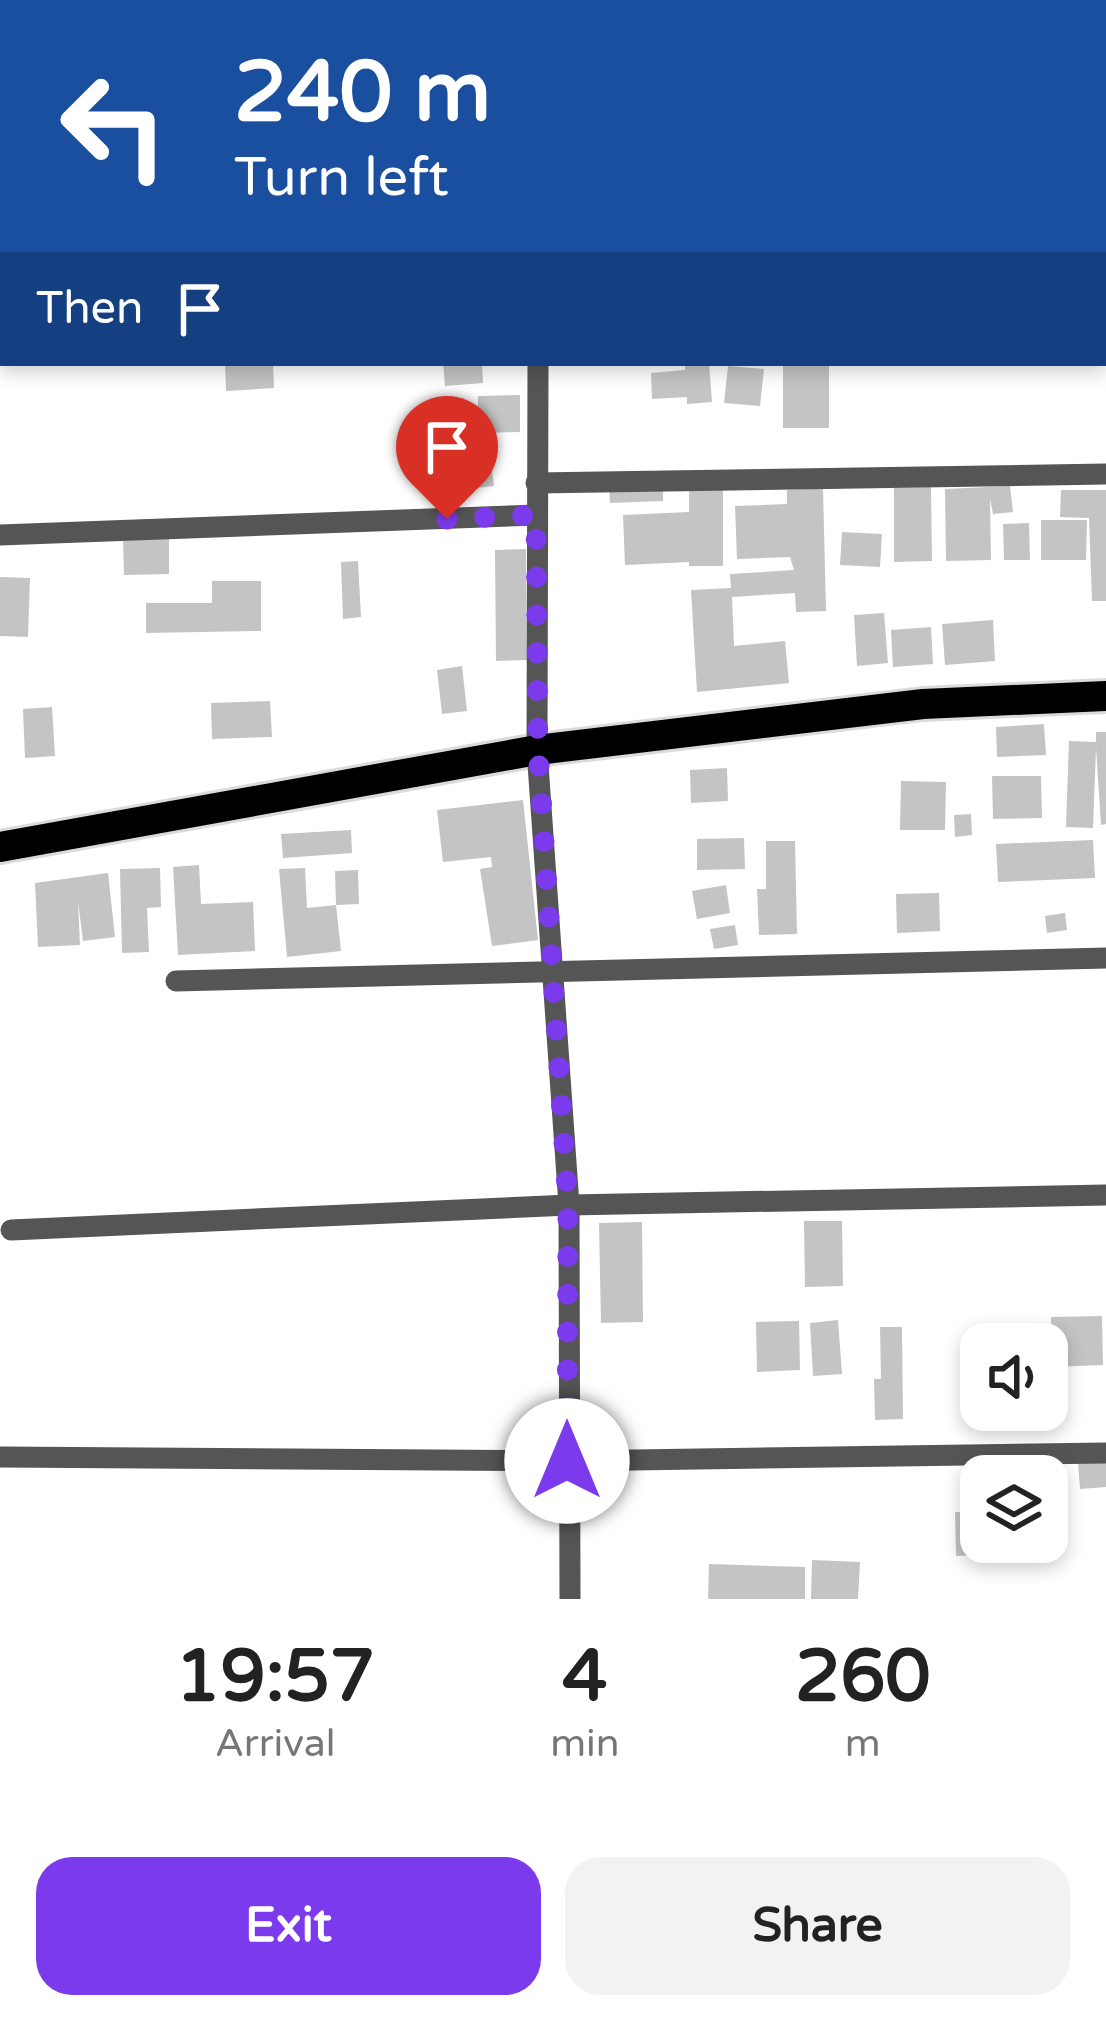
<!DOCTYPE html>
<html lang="en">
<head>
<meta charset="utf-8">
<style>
	body { margin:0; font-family:"Varela Round",sans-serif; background:#f2f2f2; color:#222; height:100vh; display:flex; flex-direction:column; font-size:45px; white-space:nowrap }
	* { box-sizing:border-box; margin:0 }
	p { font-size:39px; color:#767676 }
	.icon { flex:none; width:66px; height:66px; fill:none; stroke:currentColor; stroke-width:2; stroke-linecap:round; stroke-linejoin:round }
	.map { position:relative; height:1599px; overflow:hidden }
	.sheet { display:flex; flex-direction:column; background:#fff; flex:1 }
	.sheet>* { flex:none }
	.top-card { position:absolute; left:0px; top:0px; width:1107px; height:366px; box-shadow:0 6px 18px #0003; background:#1a4fa0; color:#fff; overflow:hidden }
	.fabs { position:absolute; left:960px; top:1323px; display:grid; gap:24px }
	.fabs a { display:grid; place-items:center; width:108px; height:108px; border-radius:24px; background:#fff; box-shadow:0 6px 18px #0003; font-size:60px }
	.pin { position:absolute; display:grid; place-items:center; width:102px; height:102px; color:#fff; margin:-123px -51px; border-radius:50% 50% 50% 0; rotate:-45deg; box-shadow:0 0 12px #0007 }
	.pin .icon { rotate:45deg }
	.me { position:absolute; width:132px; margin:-66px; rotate:0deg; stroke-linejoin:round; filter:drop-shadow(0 0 9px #0008) }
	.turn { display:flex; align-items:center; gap:42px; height:252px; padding:0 36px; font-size:54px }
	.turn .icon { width:156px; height:156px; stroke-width:2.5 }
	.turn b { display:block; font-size:84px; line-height:102px }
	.then { display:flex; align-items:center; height:114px; padding:0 36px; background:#0003; gap:24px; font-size:45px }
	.eta { display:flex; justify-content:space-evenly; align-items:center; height:204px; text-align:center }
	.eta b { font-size:72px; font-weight:700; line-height:84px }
	.button { display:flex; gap:24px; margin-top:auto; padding:24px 36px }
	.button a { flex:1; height:138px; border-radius:36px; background:#7c3aed; color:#fff; font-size:48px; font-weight:700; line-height:138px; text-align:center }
	.button a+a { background:#f2f2f2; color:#222 }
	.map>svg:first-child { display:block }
</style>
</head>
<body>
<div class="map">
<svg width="1106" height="1599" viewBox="0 0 1106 1599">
	<rect width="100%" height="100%" fill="#fff"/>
	<g fill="#c4c4c4">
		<polygon points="225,363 273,363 274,388 226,391"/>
		<polygon points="443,363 482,363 483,383 445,386"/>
		<polygon points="685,363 709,363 712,402 687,404 687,397 652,399 651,373 685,370"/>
		<polygon points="783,363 829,364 829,428 783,428"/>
		<polygon points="728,366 764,369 760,406 724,403"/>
		<polygon points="520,395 520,432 478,433 478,396"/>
		<polygon points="489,446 494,486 450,491 446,452"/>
		<polygon points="663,484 663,501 610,503 609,486"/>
		<polygon points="689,486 723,486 723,566 689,566 689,562 625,565 623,515 689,512"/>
		<polygon points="1010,486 1013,512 993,514 990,499 991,560 946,561 945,489"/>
		<polygon points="931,487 932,561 894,562 894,488"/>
		<polygon points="823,488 826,611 796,612 795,593 732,597 734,646 785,641 789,683 697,692 691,590 731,588 730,574 794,570 790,557 737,559 735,506 787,504 787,490"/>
		<polygon points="1061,490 1106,490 1106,601 1092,601 1089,518 1060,517"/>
		<polygon points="1041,520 1087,520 1086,560 1041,560"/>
		<polygon points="1029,523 1030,560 1004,560 1003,524"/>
		<polygon points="842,532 882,534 880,567 840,565"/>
		<polygon points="169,538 169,574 124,575 123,539"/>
		<polygon points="526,549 527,660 496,661 495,550"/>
		<polygon points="358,561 361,617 343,619 341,562"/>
		<polygon points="0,577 30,578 28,637 0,636"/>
		<polygon points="212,581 261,581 261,631 146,633 146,603 212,603"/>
		<polygon points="884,613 888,663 857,666 854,615"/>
		<polygon points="993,620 995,661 945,665 942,624"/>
		<polygon points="931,627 933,664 893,667 891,630"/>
		<polygon points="462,666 467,711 442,714 437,670"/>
		<polygon points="270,701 272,737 212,739 211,703"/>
		<polygon points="52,707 55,756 25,758 23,709"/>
		<polygon points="1044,724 1046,755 997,757 996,727"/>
		<polygon points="1096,732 1106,732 1106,824 1101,825 1096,748 1093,828 1066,827 1069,741 1096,742"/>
		<polygon points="727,768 728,801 691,803 690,770"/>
		<polygon points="992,776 1041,776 1042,818 993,819"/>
		<polygon points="901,781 946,782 945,830 900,830"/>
		<polygon points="523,800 538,940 492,946 480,869 492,867 491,857 443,862 437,810"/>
		<polygon points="971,814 972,835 955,837 954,815"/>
		<polygon points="351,830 352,853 283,858 281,834"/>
		<polygon points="744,838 745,869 697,870 697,839"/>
		<polygon points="1093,840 1095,878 998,882 996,844"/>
		<polygon points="766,841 795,841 797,934 759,935 757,889 766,889"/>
		<polygon points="199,865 201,904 253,902 255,951 178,955 173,867"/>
		<polygon points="160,868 161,907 147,908 149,952 122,953 120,869"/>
		<polygon points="305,868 307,908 336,905 341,951 287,957 279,869"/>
		<polygon points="358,870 359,904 336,905 335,871"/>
		<polygon points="108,873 115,937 83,941 78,901 80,945 38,947 35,883"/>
		<polygon points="726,885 730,913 697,919 692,891"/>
		<polygon points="939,893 940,931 897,933 896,894"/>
		<polygon points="1065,913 1067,930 1047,933 1045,916"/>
		<polygon points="735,925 738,945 714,949 710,929"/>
		<polygon points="804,1221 842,1221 843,1286 805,1287"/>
		<polygon points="642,1222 643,1322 601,1323 599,1223"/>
		<polygon points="1102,1316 1103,1365 1052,1367 1051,1317"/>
		<polygon points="838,1320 842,1374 813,1376 810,1323"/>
		<polygon points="799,1321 800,1370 757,1372 756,1322"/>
		<polygon points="880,1327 902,1327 903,1419 875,1420 874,1379 881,1379"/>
		<polygon points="1042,1332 1042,1344 1009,1344 1009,1333"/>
		<polygon points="1106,1458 1106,1487 1080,1489 1078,1461"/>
		<polygon points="981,1511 981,1542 1010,1542 1010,1554 956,1556 955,1512"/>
		<polygon points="812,1560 860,1562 858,1599 811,1599"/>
		<polygon points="709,1564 805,1567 805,1599 708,1599"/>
	</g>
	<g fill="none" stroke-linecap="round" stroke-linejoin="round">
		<g stroke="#dbdbdb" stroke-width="36">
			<polyline id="primary" points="0,847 537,750 923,704 1106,696"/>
		</g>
		<g stroke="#555" stroke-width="21">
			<polyline points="1104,269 1106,269"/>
			<polyline points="538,363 537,750 569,1205 570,1599"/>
			<polyline points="536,483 1106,474"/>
			<polyline points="0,535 536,515"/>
			<polyline points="176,981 1106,958"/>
			<polyline points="11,1230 569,1205 1106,1195"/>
			<polyline points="0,1457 567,1461 1106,1453"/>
		</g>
		<use href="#primary" stroke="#000" stroke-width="30"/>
	</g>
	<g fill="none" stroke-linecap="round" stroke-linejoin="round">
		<polyline stroke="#7c3aed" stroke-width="21" stroke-dasharray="0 37.8" points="447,519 536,515 538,750 568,1205 567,1461"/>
	</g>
</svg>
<div class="fabs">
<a><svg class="icon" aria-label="sound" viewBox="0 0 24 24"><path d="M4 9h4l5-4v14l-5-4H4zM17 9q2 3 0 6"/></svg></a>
<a><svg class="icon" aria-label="layers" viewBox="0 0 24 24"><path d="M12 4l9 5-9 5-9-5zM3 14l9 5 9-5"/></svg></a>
</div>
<div class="pin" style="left:447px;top:519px;background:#d93025"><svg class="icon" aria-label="arrive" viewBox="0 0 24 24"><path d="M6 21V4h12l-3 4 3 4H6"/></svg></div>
<svg class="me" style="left:567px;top:1461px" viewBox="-20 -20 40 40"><circle r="19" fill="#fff"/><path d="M0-13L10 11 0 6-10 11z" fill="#7c3aed"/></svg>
<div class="top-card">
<div class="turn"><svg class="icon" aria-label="left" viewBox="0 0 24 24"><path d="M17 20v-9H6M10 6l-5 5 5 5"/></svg><div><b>240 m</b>Turn left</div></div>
<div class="then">Then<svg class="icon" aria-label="arrive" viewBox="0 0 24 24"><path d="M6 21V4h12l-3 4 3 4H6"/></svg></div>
</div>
</div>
<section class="sheet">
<div class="eta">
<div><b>19:57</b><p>Arrival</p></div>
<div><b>4</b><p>min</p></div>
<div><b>260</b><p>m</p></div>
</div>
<div class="button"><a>Exit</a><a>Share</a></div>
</section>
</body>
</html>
